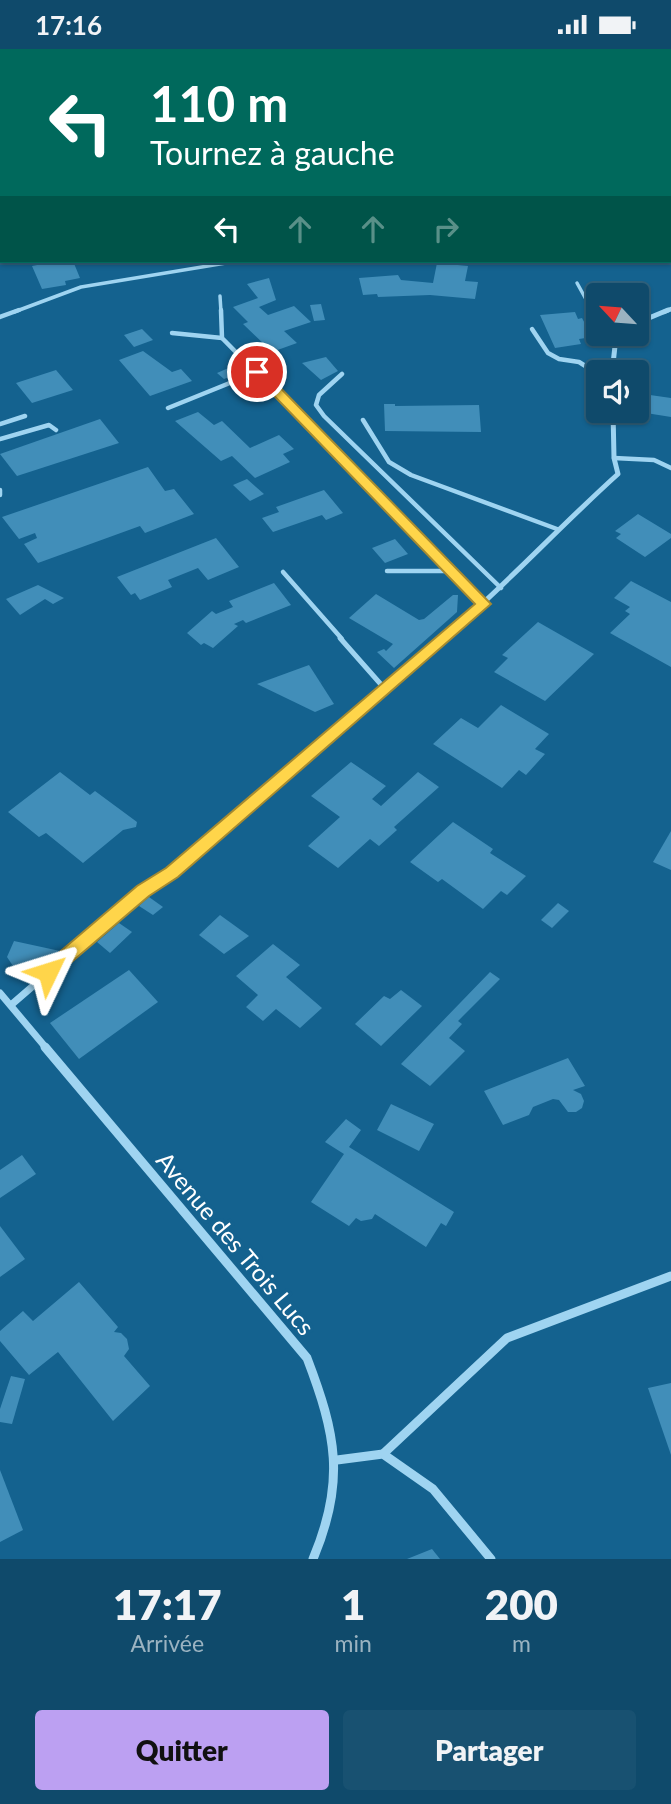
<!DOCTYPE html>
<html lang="fr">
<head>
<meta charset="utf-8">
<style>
	body { margin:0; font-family:Lato,sans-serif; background:#185171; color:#f1f3f6; height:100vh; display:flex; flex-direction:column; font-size:26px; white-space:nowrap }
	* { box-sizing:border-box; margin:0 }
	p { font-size:23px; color:#9bb3c1 }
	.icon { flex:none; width:38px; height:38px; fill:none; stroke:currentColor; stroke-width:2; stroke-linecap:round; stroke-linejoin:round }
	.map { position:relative; height:1510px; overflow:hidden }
	.drawer { display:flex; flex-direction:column; background:#0f4a6b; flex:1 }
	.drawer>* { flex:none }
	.top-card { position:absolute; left:0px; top:0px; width:672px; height:214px; box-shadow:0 2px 5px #0004,0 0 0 2px #2f627e; background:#00695c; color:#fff; overflow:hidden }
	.needle { width:46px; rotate:296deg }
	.fabs { position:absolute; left:586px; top:234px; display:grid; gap:14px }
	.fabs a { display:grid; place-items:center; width:63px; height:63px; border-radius:7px; background:#0f4a6b; box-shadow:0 2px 5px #0004,0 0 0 2px #2f627e; font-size:35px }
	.pin { position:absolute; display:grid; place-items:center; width:60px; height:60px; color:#fff; margin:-30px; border:4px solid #fff; border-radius:50%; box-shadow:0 2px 7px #0007 }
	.me { position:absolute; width:77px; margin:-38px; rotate:49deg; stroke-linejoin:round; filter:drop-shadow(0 0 5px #0008) }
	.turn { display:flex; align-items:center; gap:24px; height:147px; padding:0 35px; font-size:32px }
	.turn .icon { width:91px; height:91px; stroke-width:2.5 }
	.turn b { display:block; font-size:49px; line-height:60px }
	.lanes { display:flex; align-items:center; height:66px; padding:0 35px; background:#0003; justify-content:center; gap:35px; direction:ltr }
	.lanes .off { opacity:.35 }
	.eta { display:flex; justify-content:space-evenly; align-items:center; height:119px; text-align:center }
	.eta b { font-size:42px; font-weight:800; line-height:49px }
	.button { display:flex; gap:14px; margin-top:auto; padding:14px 35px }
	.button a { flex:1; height:80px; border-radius:7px; background:#bca0f2; color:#111; font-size:28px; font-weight:800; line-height:80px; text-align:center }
	.button a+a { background:#185171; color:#f1f3f6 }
	.status { display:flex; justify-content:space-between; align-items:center; height:49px; padding:0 35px; background:#0f4a6b; direction:ltr }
	.status svg { height:19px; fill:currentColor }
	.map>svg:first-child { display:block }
</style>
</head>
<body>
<div class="status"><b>17:16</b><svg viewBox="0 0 49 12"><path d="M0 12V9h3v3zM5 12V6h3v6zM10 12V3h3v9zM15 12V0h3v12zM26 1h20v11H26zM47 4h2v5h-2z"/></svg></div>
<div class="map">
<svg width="671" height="1510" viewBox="0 0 671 1510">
	<rect width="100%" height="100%" fill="#14628f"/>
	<g fill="#418eb9">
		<polygon points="58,212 73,212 80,229 65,232 66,236 42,240 32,217"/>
		<polygon points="437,214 468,217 465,232 478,233 475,250 430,246 378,248 377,245 363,246 359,229 398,226 401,231 433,234"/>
		<polygon points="269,229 276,251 259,258 268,266 294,257 311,273 284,282 297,294 272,303 243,275 248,273 233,258 258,249 247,235"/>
		<polygon points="626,243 637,244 641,257 637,257 637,247 598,247 598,258 594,245"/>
		<polygon points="321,255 325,271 314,272 310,256"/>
		<polygon points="575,263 578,270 582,269 592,288 579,290 581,295 555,299 540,266"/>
		<polygon points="142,280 153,291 134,298 124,286"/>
		<polygon points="143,302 172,323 181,320 192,332 150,347 119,311"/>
		<polygon points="326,308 338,322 321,331 302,314"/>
		<polygon points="240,314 247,321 224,330 217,324"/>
		<polygon points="56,321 73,341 32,354 16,334"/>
		<polygon points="257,331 271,347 258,351 244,336"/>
		<polygon points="650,346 671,349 671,368 646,364"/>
		<polygon points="384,355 395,355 395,357 479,356 481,383 385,382"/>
		<polygon points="198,363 214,376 222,372 250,399 279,386 294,400 283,405 290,413 255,429 232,407 221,412 175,372"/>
		<polygon points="100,370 119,394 17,427 0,405"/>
		<polygon points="148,418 165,442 174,440 194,465 145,484 140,477 38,514 24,495 37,489 35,484 19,490 2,468"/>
		<polygon points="247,430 264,445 250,452 233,436"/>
		<polygon points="324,441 343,464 326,471 322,466 273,483 262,469 279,463 276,458"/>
		<polygon points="638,465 671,485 671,489 645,508 616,489 621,485 615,482"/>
		<polygon points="216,489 239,518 208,531 198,519 168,531 172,538 140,551 135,544 131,546 117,528"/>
		<polygon points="395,490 408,505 385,514 372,499"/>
		<polygon points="631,532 671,553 671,618 610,584 630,565 625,562 630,558 614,549"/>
		<polygon points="274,534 291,556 246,574 243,571 234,575 238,577 213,599 204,594 201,596 187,584 212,562 216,565 233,558 229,552"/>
		<polygon points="38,536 64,549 53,555 45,550 20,566 6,550"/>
		<polygon points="376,545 419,571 424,570 453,546 458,546 457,563 394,619 377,603 384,600 386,602 393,595 349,569"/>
		<polygon points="538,573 594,605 545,652 494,623 508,609 502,606"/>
		<polygon points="309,616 334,655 315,663 257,635"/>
		<polygon points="501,656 549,685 535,700 545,705 526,726 519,721 502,739 433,695 461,669 478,679"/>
		<polygon points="351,713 386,737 372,750 381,757 418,723 439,738 394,778 397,781 379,797 370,790 338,819 308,797 340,768 311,747"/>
		<polygon points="60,723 90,746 95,742 137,773 136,778 123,781 83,814 46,784 39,788 8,763"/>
		<polygon points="453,773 493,800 490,804 526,827 507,846 501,842 483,860 442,830 438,833 410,813"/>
		<polygon points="671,782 671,821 653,813"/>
		<polygon points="149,848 163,858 153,866 139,857"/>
		<polygon points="558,854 569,862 552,879 541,871"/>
		<polygon points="220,866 249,887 224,905 199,886"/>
		<polygon points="119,874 132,883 110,904 97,893"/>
		<polygon points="14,892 60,902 23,932 7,908"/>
		<polygon points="273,895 300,916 286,928 322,959 300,979 276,960 263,972 246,958 258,946 236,927"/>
		<polygon points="129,921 158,953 79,1010 50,974"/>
		<polygon points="490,923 500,930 458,972 462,975 449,989 465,1002 430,1037 401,1015"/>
		<polygon points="401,941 422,957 381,997 355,975 384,947 390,950"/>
		<polygon points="568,1009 585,1037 573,1041 581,1045 584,1052 582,1059 576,1063 568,1063 559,1051 553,1050 533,1058 529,1066 503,1076 484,1042"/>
		<polygon points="391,1055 434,1075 419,1102 377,1081"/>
		<polygon points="346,1070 361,1081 349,1098 454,1163 446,1177 441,1174 426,1198 375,1165 372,1170 361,1172 356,1169 349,1177 311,1153 344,1105 325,1093"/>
		<polygon points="22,1106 36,1125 0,1149 0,1121"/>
		<polygon points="0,1177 25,1210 0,1228"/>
		<polygon points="79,1233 118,1278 114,1283 121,1284 127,1290 129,1300 124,1307 150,1337 113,1372 58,1303 29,1326 0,1292 0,1282 23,1262 33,1272"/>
		<polygon points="11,1327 25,1330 12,1375 0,1373 0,1360"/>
		<polygon points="671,1334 671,1406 648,1339"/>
		<polygon points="0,1421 23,1481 0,1493"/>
		<polygon points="432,1500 440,1510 407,1510"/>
	</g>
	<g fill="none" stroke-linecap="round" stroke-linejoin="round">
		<g stroke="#9fd4f1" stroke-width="3.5">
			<polyline points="452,1 490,2"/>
			<polyline points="577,234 593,263"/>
			<polyline points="220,247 221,263"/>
			<polyline points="14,263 81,238 238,212"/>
		</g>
		<g stroke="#9fd4f1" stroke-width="4.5">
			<polyline points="221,261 222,289 484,555"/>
			<polyline points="592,261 598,271"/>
			<polyline points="0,268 19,261"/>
			<polyline points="532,280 548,304 559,310 579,313 598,325"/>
			<polyline points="172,284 222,289"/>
			<polyline points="342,325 319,346 316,356 324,367 501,539"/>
			<polyline points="168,359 257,323"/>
			<polyline points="363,371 389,413 411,426 557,480"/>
			<polyline points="0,375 25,367"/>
			<polyline points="0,390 49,376 56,381"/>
			<polyline points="614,409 654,411 671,419"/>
			<polyline points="0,441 0,446"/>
			<polyline points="387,522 451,522"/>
			<polyline points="283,523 342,590"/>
		</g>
		<polyline stroke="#9fd4f1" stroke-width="5" points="340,589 385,640"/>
		<polyline stroke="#9fd4f1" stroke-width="4.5" points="664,263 671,260"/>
		<g stroke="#9fd4f1" stroke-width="5">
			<polyline points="637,274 668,261"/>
			<polyline points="612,324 616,288 620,285"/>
			<path d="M443,590C504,538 558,479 618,425L614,409L613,362"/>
		</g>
		<g stroke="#9fd4f1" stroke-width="7">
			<polyline points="0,944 47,1000"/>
			<polyline points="11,956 143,842 172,823 445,589"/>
		</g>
		<g stroke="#9fd4f1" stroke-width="9">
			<path d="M45,998L307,1309C336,1385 346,1432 313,1510"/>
			<polyline points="383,1405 507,1289 671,1227"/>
			<polyline points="337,1411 383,1405 433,1440 491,1510"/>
		</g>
		<g fill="#e9f6ff" fill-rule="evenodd">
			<rect x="670" y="155" width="1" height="8"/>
			<rect x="0" y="179" width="2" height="8"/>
			<polygon points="2,196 2,204 0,205 0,197"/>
		</g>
	</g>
	<polygon fill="#ffd54a" stroke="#a68a30" stroke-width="2" points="257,319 262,320 491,555 178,828 149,847 54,928 48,931 42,928 40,923 42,918 137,837 166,819 475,555 253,325 251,323"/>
	<g text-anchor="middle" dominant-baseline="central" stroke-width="7" stroke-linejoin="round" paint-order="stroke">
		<g font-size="24" fill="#fff" stroke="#14628f">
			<text transform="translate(236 1194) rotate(50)">Avenue des Trois Lucs</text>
		</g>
	</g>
</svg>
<div class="fabs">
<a><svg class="needle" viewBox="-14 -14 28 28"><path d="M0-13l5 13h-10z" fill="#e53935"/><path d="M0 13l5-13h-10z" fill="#9bb3c1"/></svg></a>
<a><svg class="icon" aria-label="sound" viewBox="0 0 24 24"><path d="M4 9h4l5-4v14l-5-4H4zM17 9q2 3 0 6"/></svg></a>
</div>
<div class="pin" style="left:257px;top:323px;background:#d93025"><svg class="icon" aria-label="arrive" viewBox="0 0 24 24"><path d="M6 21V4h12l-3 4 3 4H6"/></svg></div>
<svg class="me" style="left:48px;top:923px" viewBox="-20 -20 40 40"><path d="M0-17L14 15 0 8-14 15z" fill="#ffd54a" stroke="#fff" stroke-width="4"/></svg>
<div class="top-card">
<div class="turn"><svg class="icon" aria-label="left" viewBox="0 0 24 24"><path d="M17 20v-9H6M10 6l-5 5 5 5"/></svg><div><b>110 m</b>Tournez à gauche</div></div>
<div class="lanes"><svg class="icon" aria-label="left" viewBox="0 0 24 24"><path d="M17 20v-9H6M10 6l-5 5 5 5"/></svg><svg class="icon off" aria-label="ahead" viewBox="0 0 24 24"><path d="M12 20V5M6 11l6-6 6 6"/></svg><svg class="icon off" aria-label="ahead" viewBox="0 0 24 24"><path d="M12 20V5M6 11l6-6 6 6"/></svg><svg class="icon off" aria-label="right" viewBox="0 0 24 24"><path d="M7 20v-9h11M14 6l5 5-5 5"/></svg></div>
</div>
</div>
<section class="drawer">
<div class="eta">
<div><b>17:17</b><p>Arrivée</p></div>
<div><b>1</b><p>min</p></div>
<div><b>200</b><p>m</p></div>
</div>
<div class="button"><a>Quitter</a><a>Partager</a></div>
</section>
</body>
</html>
